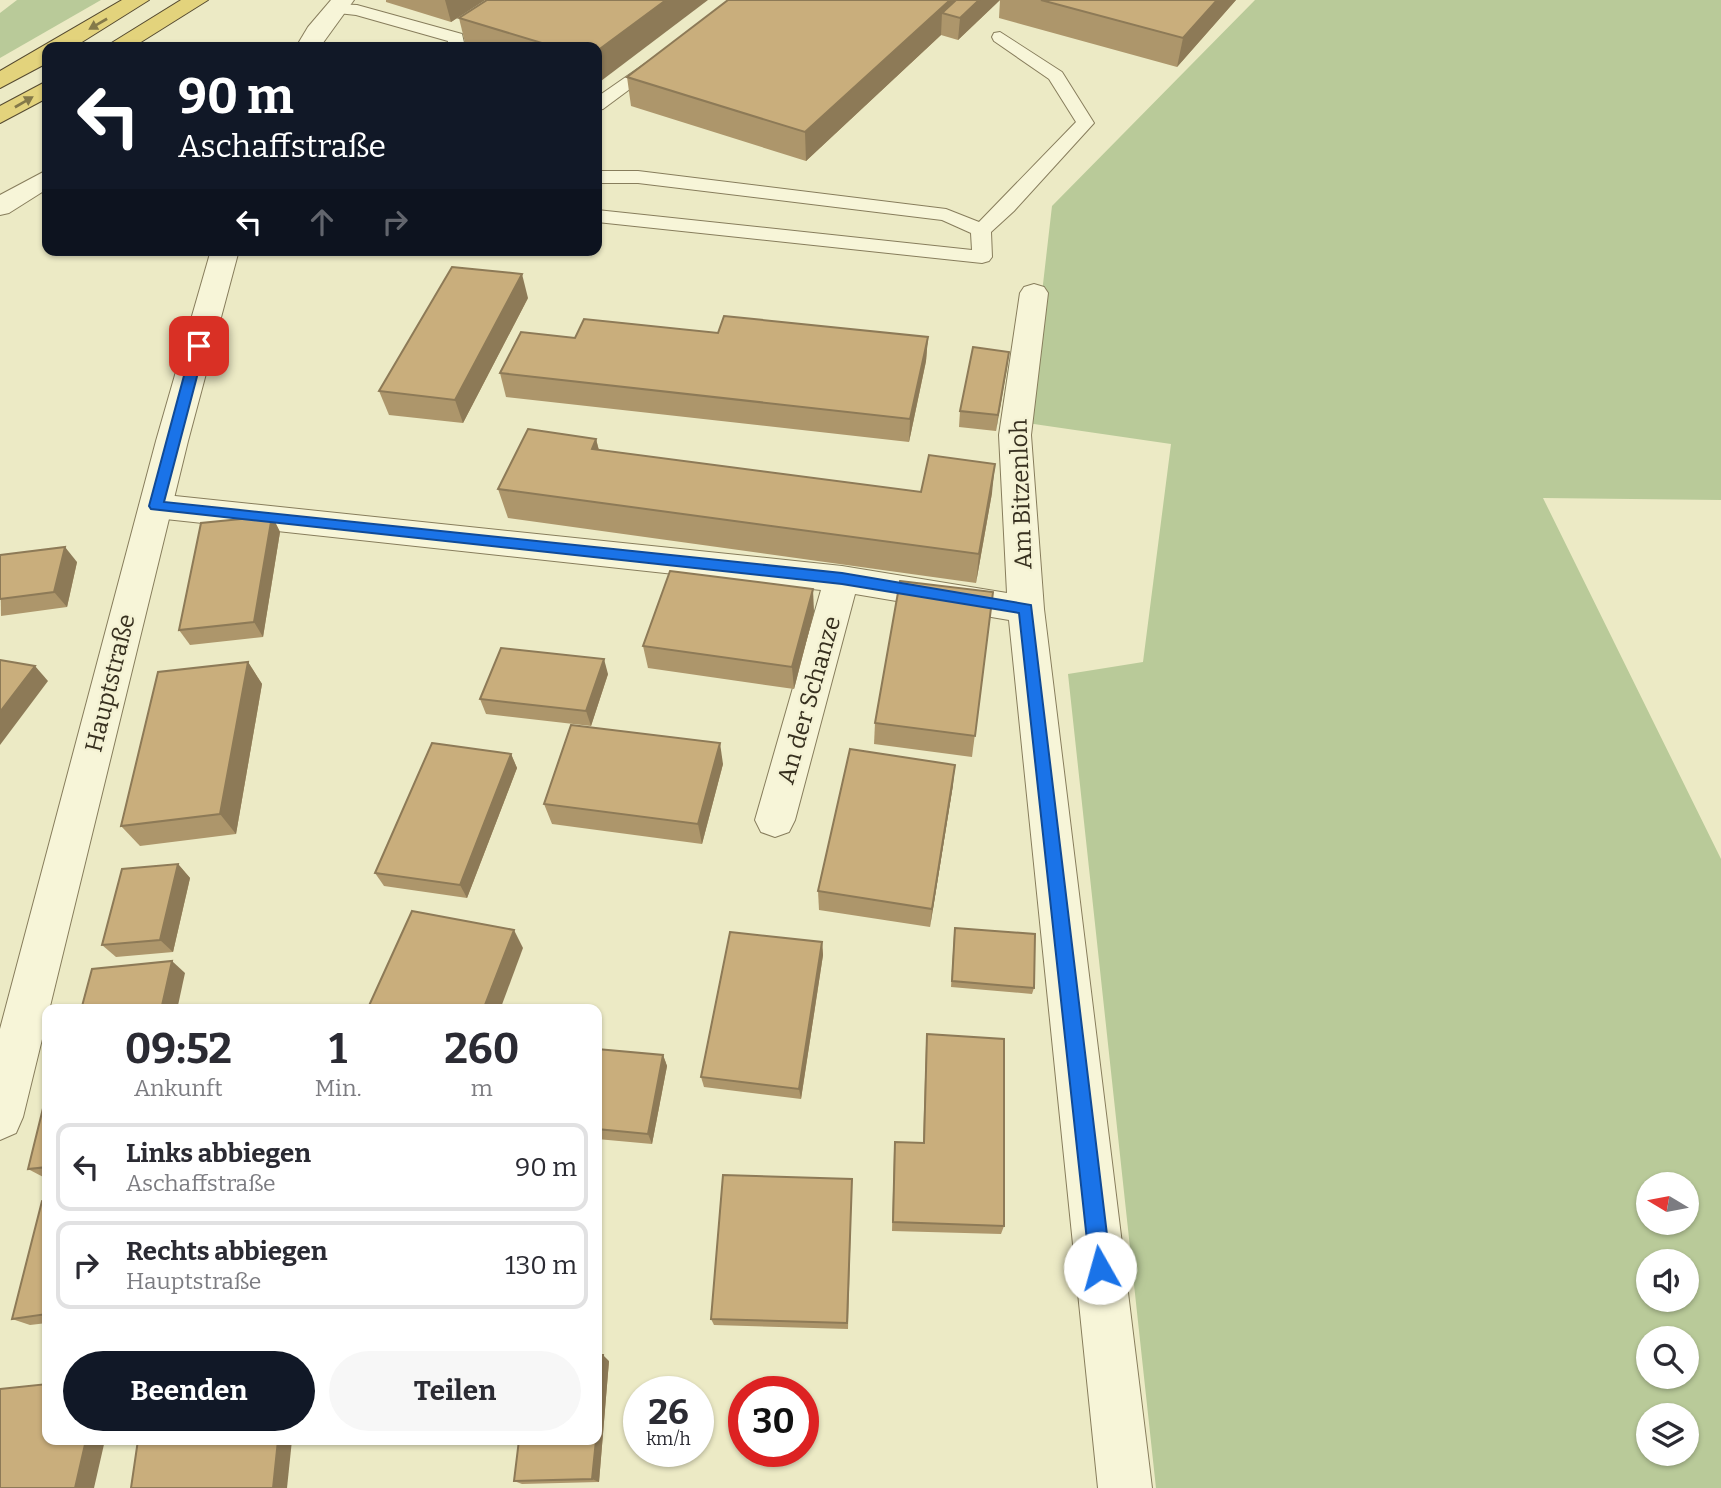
<!DOCTYPE html>
<html lang="de">
<head>
<meta charset="utf-8">
<style>
	body { margin:0; font-family:Bitter,serif; background:#f7f7f7; color:#2b2b33; height:100vh; display:flex; flex-direction:column; font-size:26px; white-space:nowrap }
	* { box-sizing:border-box; margin:0 }
	p { font-size:23px; color:#7c7c81 }
	.icon { flex:none; width:38px; height:38px; fill:none; stroke:currentColor; stroke-width:2; stroke-linecap:round; stroke-linejoin:round }
	.map { position:relative; flex:1; overflow:hidden }
	.panel { position:absolute; left:42px; top:1004px; width:560px; height:441px; display:flex; flex-direction:column; background:#fff; border-radius:14px; box-shadow:0 2px 5px #0004 }
	.panel>* { flex:none }
	.top-card { position:absolute; left:42px; top:42px; width:560px; height:214px; border-radius:14px; box-shadow:0 2px 5px #0004; background:#111827; color:#fff; overflow:hidden }
	.needle { width:46px; rotate:280deg }
	.controls { position:absolute; left:1636px; top:1172px; display:grid; gap:14px }
	.controls a { display:grid; place-items:center; width:63px; height:63px; border-radius:50%; background:#fff; box-shadow:0 2px 5px #0004; font-size:35px }
	.speed { position:absolute; left:623px; top:1376px; display:flex; gap:14px; font-size:35px; font-weight:700; text-align:center }
	.speed>* { display:grid; place-content:center; width:91px; height:91px; border-radius:50%; background:#fff; box-shadow:0 2px 5px #0004; line-height:1 }
	.speed small { font-size:18px; font-weight:400 }
	.speed .limit { border:10px solid #d22; background:#fff; color:#111 }
	.pin { position:absolute; display:grid; place-items:center; width:60px; height:60px; color:#fff; margin:-30px; border-radius:14px; box-shadow:0 4px 10px #0006 }
	.me { position:absolute; width:77px; margin:-38px; rotate:353deg; stroke-linejoin:round; filter:drop-shadow(0 0 5px #0008) }
	.turn { display:flex; align-items:center; gap:24px; height:147px; padding:0 21px; font-size:32px }
	.turn .icon { width:91px; height:91px; stroke-width:2.5 }
	.turn b { display:block; font-size:49px; line-height:60px }
	.lanes { display:flex; align-items:center; height:66px; padding:0 21px; background:#0003; justify-content:center; gap:35px; direction:ltr }
	.lanes .off { opacity:.35 }
	.eta { display:flex; justify-content:space-evenly; align-items:center; height:119px; text-align:center }
	.eta b { font-size:42px; font-weight:700; line-height:49px }
	.primary-button { display:flex; gap:14px; margin-top:auto; padding:14px 21px }
	.primary-button a { flex:1; height:80px; border-radius:42px; background:#111827; color:#fff; font-size:28px; font-weight:700; line-height:80px; text-align:center }
	.primary-button a+a { background:#f7f7f7; color:#2b2b33 }
	ul { padding:0; list-style:none }
	li { display:flex; align-items:center; gap:21px; height:88px; margin:0 14px 10px; padding:0 7px; border:4px solid #e1e1e2; border-radius:14px }
	li div { flex:1 }
	li b { display:block; font-size:26px }
	li em { font-style:normal }
	.map>svg:first-child { display:block }
</style>
</head>
<body>
<div class="map">
<svg width="1721" height="1488" viewBox="0 0 1721 1488">
	<rect width="100%" height="100%" fill="#eceac5"/>
	<g fill="#b9ca99" fill-rule="evenodd">
		<polygon points="17,0 101,0 0,58 0,13"/>
		<path d="M1255,0H1721V500L1543,498L1721,859V1488H1156L1068,674L1143,662L1171,444L1027,423L1052,206ZM1648,1185H1687V1223H1648ZM1648,1262H1687V1300H1648ZM1648,1339H1687V1377H1648ZM1648,1416H1687V1454H1648Z"/>
	</g>
	<g fill="none" stroke-linecap="round" stroke-linejoin="round">
		<g stroke="#877d5c" stroke-width="2">
			<g id="service">
				<polygon points="335,4 357,5 462,34 465,47 448,47 448,41 356,15 329,12 327,9"/>
				<polygon points="1000,32 1062,72 1094,123 1014,211 991,232 992,257 989,261 982,263 597,222 597,210 972,250 971,233 942,220 638,183 597,183 597,171 638,171 946,209 979,222 1076,122 1049,79 994,41 992,37 994,33"/>
				<polygon points="659,54 668,59 665,63 603,109 597,110 597,97"/>
			</g>
		</g>
		<g stroke="#877d5c" stroke-width="2">
			<g id="minor">
				<polygon points="47,170 47,189 9,213 0,215 0,195"/>
				<polygon points="1034,284 1044,287 1048,293 1031,435 1044,609 1152,1488 1098,1488 1009,620 855,594 795,820 789,832 775,837 761,832 755,820 821,590 156,518 144,514 139,506 144,498 156,494 842,566 1007,593 999,435 1020,293 1024,287"/>
			</g>
		</g>
		<g stroke="#877d5c" stroke-width="2">
			<g id="tertiary">
				<polygon points="331,0 354,0 320,47 296,47 308,27"/>
				<polygon points="211,250 239,250 188,441 23,1117 16,1133 0,1140 0,1029 156,441"/>
			</g>
		</g>
		<g stroke="#554a30" stroke-width="2">
			<g id="trunk">
				<polygon points="122,0 149,0 74,47 47,47 47,63 0,88 0,71"/>
				<polygon points="181,0 208,0 133,47 105,47"/>
				<polygon points="47,81 47,98 0,123 0,106"/>
			</g>
		</g>
		<use href="#service" fill="#f7f5d8" fill-rule="evenodd"/>
		<use href="#minor" fill="#f7f5d8" fill-rule="evenodd"/>
		<use href="#tertiary" fill="#f7f5d8" fill-rule="evenodd"/>
		<use href="#trunk" fill="#e3d37c" fill-rule="evenodd"/>
	</g>
	<g fill="#ad966b">
		<polygon points="386,0 485,0 451,22 386,2"/>
		<polygon points="728,0 1236,0 1177,67 999,18 1000,0 958,40 941,35 806,161 631,106 627,77"/>
		<polygon points="459,18 597,47 466,47"/>
		<polygon points="528,298 463,423 389,415 379,391"/>
		<polygon points="928,337 926,361 909,442 506,397 500,373 575,338"/>
		<polygon points="1009,352 996,431 959,427 960,411"/>
		<polygon points="596,439 599,450 921,492 992,493 976,583 508,518 498,489"/>
		<polygon points="272,516 280,532 263,637 190,645 179,630"/>
		<polygon points="0,555 77,562 67,607 1,616"/>
		<polygon points="993,592 972,757 874,744 875,723"/>
		<polygon points="814,612 794,689 648,668 643,646"/>
		<polygon points="248,662 262,684 236,834 140,846 121,826"/>
		<polygon points="608,674 591,726 486,714 480,699"/>
		<polygon points="511,754 517,768 467,898 384,886 375,873"/>
		<polygon points="723,764 702,844 552,824 544,804"/>
		<polygon points="953,785 930,927 819,910 818,891"/>
		<polygon points="178,864 190,878 173,952 116,957 102,945"/>
		<polygon points="954,934 1034,988 1032,994 951,987"/>
		<polygon points="822,942 823,955 801,1099 704,1087 701,1077"/>
		<polygon points="927,1034 1004,1226 1001,1234 892,1231 894,1151 923,1143 926,1045"/>
		<polygon points="597,1049 663,1055 667,1066 652,1144 597,1139"/>
		<polygon points="47,1092 47,1179 28,1169"/>
		<polygon points="852,1179 848,1329 714,1325 711,1319"/>
		<polygon points="47,1200 47,1323 30,1325 12,1319"/>
		<polygon points="609,1361 599,1482 522,1484 514,1481"/>
	</g>
	<g fill="#8d7a57">
		<polygon points="445,0 485,0 451,22"/>
		<polygon points="666,0 708,0 597,84 597,51"/>
		<polygon points="950,0 956,0 942,13 941,35 806,161 805,132"/>
		<polygon points="979,0 1000,0 958,40 960,18"/>
		<polygon points="1217,0 1236,0 1177,67 1183,38"/>
		<polygon points="522,274 528,298 463,423 455,400"/>
		<polygon points="928,337 926,361 909,442 910,419"/>
		<polygon points="1009,352 1007,368 996,431 998,415"/>
		<polygon points="596,439 603,468 592,449"/>
		<polygon points="995,464 992,493 976,583 979,554"/>
		<polygon points="272,516 280,532 263,637 254,622"/>
		<polygon points="65,547 77,562 67,607 54,592"/>
		<polygon points="813,589 814,612 794,689 792,667"/>
		<polygon points="604,659 608,674 591,726 586,711"/>
		<polygon points="248,662 262,684 236,834 220,814"/>
		<polygon points="35,666 48,681 0,745 0,712"/>
		<polygon points="720,743 723,764 702,844 698,824"/>
		<polygon points="511,754 517,768 467,898 460,885"/>
		<polygon points="955,765 953,785 930,927 932,909"/>
		<polygon points="178,864 190,878 173,952 160,940"/>
		<polygon points="514,930 523,948 500,1010 483,1010"/>
		<polygon points="822,942 823,955 801,1099 799,1089"/>
		<polygon points="172,961 185,973 177,1010 161,1010"/>
		<polygon points="663,1055 667,1066 652,1144 648,1134"/>
		<polygon points="603,1355 609,1361 599,1482 592,1479 596,1440 597,1440"/>
		<polygon points="86,1440 105,1440 94,1488 75,1488"/>
		<polygon points="278,1440 292,1440 287,1488 273,1488"/>
	</g>
	<g fill="#c9ae7c" stroke="#8d7a57" stroke-width="2">
		<polygon points="487,0 666,0 597,51 597,47 555,47 459,18"/>
		<polygon points="728,0 950,0 805,132 627,77"/>
		<polygon points="956,0 979,0 960,18 942,13"/>
		<polygon points="1041,0 1217,0 1183,38"/>
		<polygon points="452,267 522,274 455,400 379,391"/>
		<polygon points="724,316 928,337 910,419 500,373 521,332 575,338 584,319 718,333"/>
		<polygon points="973,347 1009,352 998,415 960,411"/>
		<polygon points="528,429 596,439 592,449 921,492 929,455 995,464 979,554 498,489"/>
		<polygon points="272,516 254,622 179,630 201,523"/>
		<polygon points="65,547 54,592 0,599 0,555"/>
		<polygon points="670,571 813,589 792,667 643,646"/>
		<polygon points="900,581 993,592 975,736 875,723"/>
		<polygon points="501,648 604,659 586,711 480,699"/>
		<polygon points="0,660 35,666 0,712"/>
		<polygon points="248,662 220,814 121,826 158,672"/>
		<polygon points="571,725 720,743 698,824 544,804"/>
		<polygon points="432,743 511,754 460,885 375,873"/>
		<polygon points="850,749 955,765 932,909 818,891"/>
		<polygon points="178,864 160,940 102,945 122,869"/>
		<polygon points="412,911 514,930 483,1010 367,1010"/>
		<polygon points="955,928 1035,934 1034,988 952,981"/>
		<polygon points="730,932 822,942 799,1089 701,1077"/>
		<polygon points="172,961 161,1010 81,1010 92,969"/>
		<polygon points="927,1034 1004,1039 1004,1226 893,1222 895,1142 924,1143"/>
		<polygon points="597,1049 663,1055 648,1134 597,1129"/>
		<polygon points="47,1092 47,1167 28,1169"/>
		<polygon points="723,1175 852,1179 847,1323 711,1319"/>
		<polygon points="47,1200 47,1314 12,1319 42,1201"/>
		<polygon points="597,1355 603,1355 597,1429"/>
		<polygon points="47,1384 47,1440 86,1440 75,1488 0,1488 0,1389"/>
		<polygon points="138,1440 278,1440 273,1488 131,1488"/>
		<polygon points="519,1440 596,1440 592,1479 514,1481"/>
	</g>
	<defs><path id="oneway-solid" d="M-6-.8H1V-3.2L6.5 0L1 3.2V.8H-6Z" transform="scale(1.75)"/></defs>
	<g fill="#847949">
		<use href="#oneway-solid" transform="translate(98 24) rotate(150)"/>
		<use href="#oneway-solid" transform="translate(24 102) rotate(-30)"/>
	</g>
	<polygon fill="#1a73e8" stroke="#114b97" stroke-width="2" points="199,342 205,346 164,502 842,573 1031,605 1111,1268 1108,1276 1100,1279 1093,1276 1090,1268 1019,613 842,584 151,509 149,506 192,346"/>
	<g text-anchor="middle" dominant-baseline="central" stroke-width="5" stroke-linejoin="round" paint-order="stroke">
		<g font-size="24" fill="#37301f" stroke="#f4f2d4">
			<text transform="translate(1021 494) rotate(-92)">Am Bitzenloh</text>
			<text transform="translate(110 683) rotate(-76)">Hauptstraße</text>
			<text transform="translate(809 700) rotate(-74)">An der Schanze</text>
		</g>
	</g>
</svg>
<div class="controls">
<a><svg class="needle" viewBox="-14 -14 28 28"><path d="M0-13l5 13h-10z" fill="#e53935"/><path d="M0 13l5-13h-10z" fill="#7c7c81"/></svg></a>
<a><svg class="icon" aria-label="sound" viewBox="0 0 24 24"><path d="M4 9h4l5-4v14l-5-4H4zM17 9q2 3 0 6"/></svg></a>
<a><svg class="icon" aria-label="search" viewBox="0 0 24 24"><circle cx="10" cy="10" r="6"/><path d="M15 15l6 6"/></svg></a>
<a><svg class="icon" aria-label="layers" viewBox="0 0 24 24"><path d="M12 4l9 5-9 5-9-5zM3 14l9 5 9-5"/></svg></a>
</div>
<div class="speed"><div>26<small>km/h</small></div><div class="limit">30</div></div>
<div class="pin" style="left:199px;top:346px;background:#d93025"><svg class="icon" aria-label="arrive" viewBox="0 0 24 24"><path d="M6 21V4h12l-3 4 3 4H6"/></svg></div>
<svg class="me" style="left:1100px;top:1268px" viewBox="-20 -20 40 40"><circle r="19" fill="#fff"/><path d="M0-13L10 11 0 6-10 11z" fill="#1a73e8"/></svg>
<div class="top-card">
<div class="turn"><svg class="icon" aria-label="left" viewBox="0 0 24 24"><path d="M17 20v-9H6M10 6l-5 5 5 5"/></svg><div><b>90 m</b>Aschaffstraße</div></div>
<div class="lanes"><svg class="icon" aria-label="left" viewBox="0 0 24 24"><path d="M17 20v-9H6M10 6l-5 5 5 5"/></svg><svg class="icon off" aria-label="ahead" viewBox="0 0 24 24"><path d="M12 20V5M6 11l6-6 6 6"/></svg><svg class="icon off" aria-label="right" viewBox="0 0 24 24"><path d="M7 20v-9h11M14 6l5 5-5 5"/></svg></div>
</div>
<section class="panel">
<div class="eta">
<div><b>09:52</b><p>Ankunft</p></div>
<div><b>1</b><p>Min.</p></div>
<div><b>260</b><p>m</p></div>
</div>
<ul>
<li><svg class="icon" aria-label="left" viewBox="0 0 24 24"><path d="M17 20v-9H6M10 6l-5 5 5 5"/></svg><div><b>Links abbiegen</b><p>Aschaffstraße</p></div><em>90 m</em></li>
<li><svg class="icon" aria-label="right" viewBox="0 0 24 24"><path d="M7 20v-9h11M14 6l5 5-5 5"/></svg><div><b>Rechts abbiegen</b><p>Hauptstraße</p></div><em>130 m</em></li>
</ul>
<div class="primary-button"><a>Beenden</a><a>Teilen</a></div>
</section>
</div>
</body>
</html>
